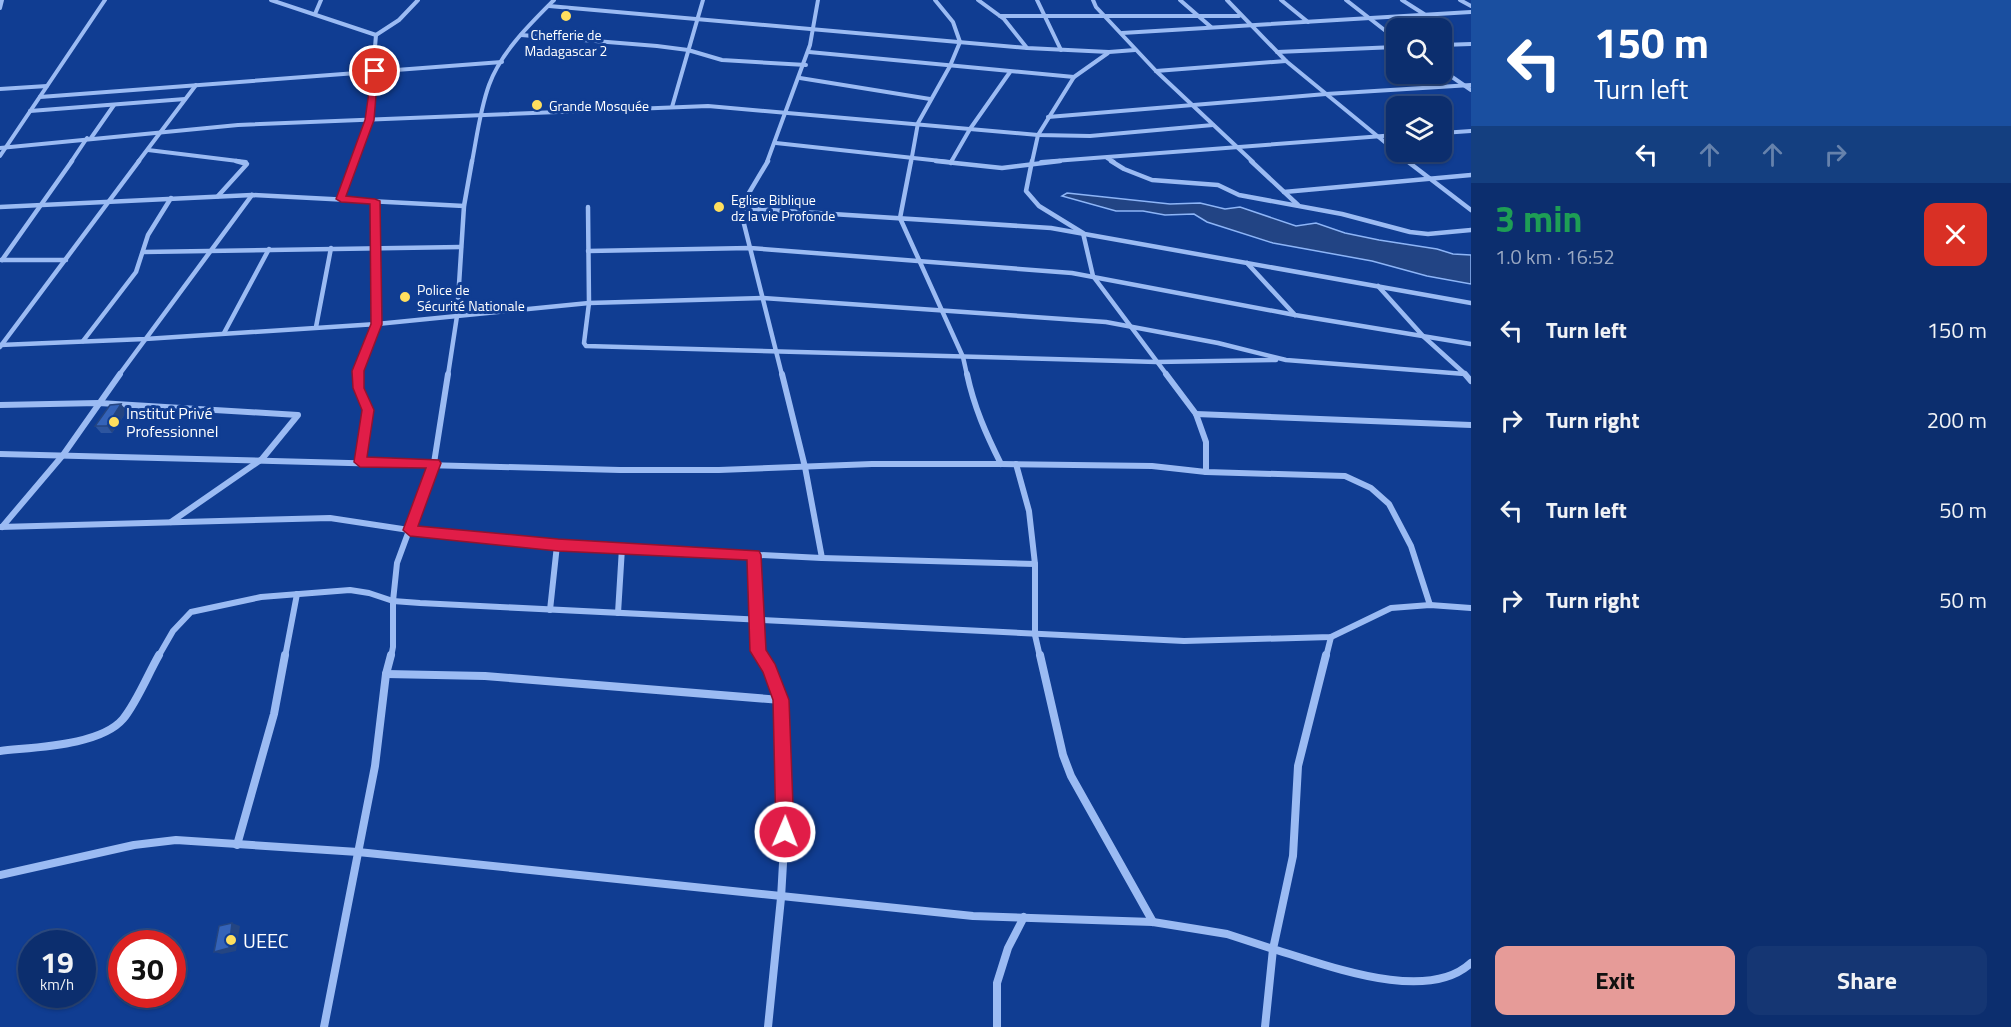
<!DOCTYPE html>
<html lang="en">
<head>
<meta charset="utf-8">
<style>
	body { margin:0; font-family:"Titillium Web",sans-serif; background:#153673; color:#f1f3f6; height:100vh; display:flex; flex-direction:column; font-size:22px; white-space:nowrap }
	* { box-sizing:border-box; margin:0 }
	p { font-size:20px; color:#9aa8c2 }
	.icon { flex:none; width:33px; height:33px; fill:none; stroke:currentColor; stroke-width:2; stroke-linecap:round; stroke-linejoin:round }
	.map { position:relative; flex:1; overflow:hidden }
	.sheet { display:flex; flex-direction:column; background:#0c2e6e; width:540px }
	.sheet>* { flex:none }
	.top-card { background:#1a4fa0; color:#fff; overflow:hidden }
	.buttons { position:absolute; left:1386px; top:18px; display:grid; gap:12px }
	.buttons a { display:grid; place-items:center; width:66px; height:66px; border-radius:12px; background:#0c2e6e; box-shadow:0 2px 4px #0004,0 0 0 2px #2c4a81; font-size:30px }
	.speed { position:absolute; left:18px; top:930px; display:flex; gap:12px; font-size:30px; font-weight:700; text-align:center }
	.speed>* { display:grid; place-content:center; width:78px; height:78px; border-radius:50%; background:#0c2e6e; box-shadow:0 2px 4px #0004,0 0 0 2px #2c4a81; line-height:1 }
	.speed small { font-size:15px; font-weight:400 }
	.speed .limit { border:9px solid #d22; background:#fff; color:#111 }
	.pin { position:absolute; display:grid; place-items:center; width:51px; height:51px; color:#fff; margin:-26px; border:3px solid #fff; border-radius:50%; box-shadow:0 2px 6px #0007 }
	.me { position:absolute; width:66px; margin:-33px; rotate:1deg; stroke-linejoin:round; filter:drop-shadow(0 0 4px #0008) }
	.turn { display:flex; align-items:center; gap:21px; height:126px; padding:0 24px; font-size:27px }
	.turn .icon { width:78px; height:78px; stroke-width:2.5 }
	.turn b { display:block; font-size:42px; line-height:51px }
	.lanes { display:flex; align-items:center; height:57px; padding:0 24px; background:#0003; justify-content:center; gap:30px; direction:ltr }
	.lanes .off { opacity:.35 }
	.round { display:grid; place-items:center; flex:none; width:63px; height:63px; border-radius:12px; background:#153673 }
	.headline { display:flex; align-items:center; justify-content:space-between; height:102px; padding:0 24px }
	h1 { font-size:36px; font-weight:700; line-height:45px; color:#1e9e55 }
	.button { display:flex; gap:12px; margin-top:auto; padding:12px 24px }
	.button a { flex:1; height:69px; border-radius:12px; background:#e69b98; color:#111; font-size:24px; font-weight:700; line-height:69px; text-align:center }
	.button a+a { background:#153673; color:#f1f3f6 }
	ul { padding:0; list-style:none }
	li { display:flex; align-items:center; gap:18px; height:90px; padding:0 24px }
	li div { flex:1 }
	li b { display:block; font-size:22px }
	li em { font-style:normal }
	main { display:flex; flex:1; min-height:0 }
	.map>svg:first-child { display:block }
</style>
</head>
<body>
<main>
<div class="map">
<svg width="1471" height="1027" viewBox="0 0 1471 1027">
	<rect width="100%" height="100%" fill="#103d92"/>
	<polygon fill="#224484" stroke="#8db5f7" stroke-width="1.5" points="1067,193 1170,204 1200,203 1225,209 1240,207 1296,226 1316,223 1345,233 1379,240 1437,249 1453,254 1471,255 1471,284 1427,276 1372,261 1273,243 1207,222 1194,214 1165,215 1143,211 1116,211 1062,196"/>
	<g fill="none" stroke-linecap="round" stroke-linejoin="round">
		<g stroke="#9bbbf3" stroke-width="4">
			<polyline points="271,0 376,35 369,120 354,162"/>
			<polyline points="978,0 1004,19 1027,48"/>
			<polyline points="1037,0 1061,50"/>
			<polyline points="1093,0 1096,7 1156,71 1253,162"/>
			<polyline points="1180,0 1211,27"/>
			<polyline points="1227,0 1286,61 1409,162"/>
			<polyline points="1281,0 1308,22"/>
			<polyline points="1346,0 1396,39"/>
			<polyline points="1402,0 1424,14"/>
			<polyline points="1460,0 1471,6"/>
			<polyline points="549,6 1027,48 1109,52 1135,50"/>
			<polyline points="0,8 2,0"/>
			<polyline points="315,14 321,0"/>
			<polyline points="1000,16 1239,16"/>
			<polyline points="1122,33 1471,12"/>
			<polyline points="376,35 399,20 418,0"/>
			<polyline points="521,35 657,46 688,50 722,60 806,65"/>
			<polyline points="1442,45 1471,44"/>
			<polyline points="809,52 1074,77"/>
			<polyline points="1277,52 1396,47"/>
			<polyline points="1442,70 1471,90"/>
			<polyline points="1156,71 1286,61"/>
			<polyline points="800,78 930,99"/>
			<polyline points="0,89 47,86"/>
			<polyline points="40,97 502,62"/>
			<polyline points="672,107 703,0"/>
			<polyline points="30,111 185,99"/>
			<polyline points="1048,117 1326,94 1471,85"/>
			<polyline points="1442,133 1471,131"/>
			<polyline points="91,138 114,105"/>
			<polyline points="776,143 950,162"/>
			<polyline points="0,148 238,125 708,106 1038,135 1090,136 1213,125"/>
			<polyline points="148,150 246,162"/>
			<polyline points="0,156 105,0"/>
			<polyline points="1107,158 1114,162"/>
			<polyline points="71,162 87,138"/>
			<polyline points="138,162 196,85"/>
			<path d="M472,162C477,136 480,110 489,85C501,52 530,24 554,0"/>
			<polyline points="767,162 810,45 818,0"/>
			<polyline points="911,162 918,123 950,66 960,42 953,22 935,0"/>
			<polyline points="951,162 970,129 1010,72"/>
			<polyline points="1032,162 1038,135 1074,77 1108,53"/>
			<polyline points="1041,162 1396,135"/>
		</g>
		<g stroke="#9bbbf3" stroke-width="4.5">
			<polyline points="768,161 740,208 782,375"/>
			<polyline points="911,161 900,218 963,357 967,375"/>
			<polyline points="936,161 1002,168 1060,161"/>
			<polyline points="1032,161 1026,191 1039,206 1083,233 1093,276 1167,375"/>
			<polyline points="1111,161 1124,169 1152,180 1218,185 1239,195 1342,214 1410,232 1428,234 1471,230"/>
			<polyline points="1251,161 1298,205"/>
			<polyline points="1407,161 1471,210"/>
			<polyline points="951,163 952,161"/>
			<polyline points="1284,192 1471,175"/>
			<polyline points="218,196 247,164 236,161"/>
			<polyline points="341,199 355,161"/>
			<polyline points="0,207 252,195 464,206"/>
			<polyline points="588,207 589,303 584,343 586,346 1157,362 1276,360"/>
			<polyline points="740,208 1051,228 1471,303"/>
			<polyline points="588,251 750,248 1072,273 1295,315 1471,344"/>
			<polyline points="143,252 461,247"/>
			<polyline points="1,260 66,260"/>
			<polyline points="2,260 72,161"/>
			<polyline points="1247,263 1295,315"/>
			<polyline points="316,327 331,248"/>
			<polyline points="224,333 269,249"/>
			<polyline points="83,341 136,272 148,235 171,198"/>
			<polyline points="0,345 145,339 377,324 589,303 763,298 1106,322 1218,343 1286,360 1465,374 1423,336 1378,286"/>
			<polyline points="0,347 139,161"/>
			<polyline points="119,375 252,195"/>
			<polyline points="358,375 377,324 375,202"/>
			<polyline points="448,375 457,316 464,206 472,161"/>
		</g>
		<g stroke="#9bbbf3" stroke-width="6">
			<polyline points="358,374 358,388 368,410 360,462"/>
			<polyline points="782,374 805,467 822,558"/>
			<path d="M967,374C974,407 986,434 1001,464"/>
			<polyline points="1166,374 1196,414 1206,442 1206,472"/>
			<polyline points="1465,374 1471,381"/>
			<polyline points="0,405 99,403 298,415 262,459 171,522"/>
			<polyline points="1196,414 1471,425"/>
			<polyline points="0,454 620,470 719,470 872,464 1001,464 1152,466 1206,472 1345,476 1371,488 1389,504 1411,546 1430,605"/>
			<polyline points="0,527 330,518 409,530 557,545 822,558 1035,564 1029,511 1016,464"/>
			<polyline points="2,527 63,455 120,374"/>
			<polyline points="754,555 758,651 761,657"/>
			<polyline points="1035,564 1035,635 1040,657"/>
			<polyline points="550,610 557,545"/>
			<polyline points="618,613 622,548"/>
			<polyline points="158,657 173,631 191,612 261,597 350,590 369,593 393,601 420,603 1184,641 1331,637 1391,608 1430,605 1471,608"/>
			<polyline points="285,657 297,594"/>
			<polyline points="391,657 393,647 393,601 397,563 434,463 448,374"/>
			<polyline points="1326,657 1331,637"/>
		</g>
		<g stroke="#9bbbf3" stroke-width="8">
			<polyline points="761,655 769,669 781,700 786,811 781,898 768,1027"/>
			<polyline points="1040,655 1063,755 1071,776 1153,922"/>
			<path d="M1326,655L1298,766L1293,856L1273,949C1325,964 1426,1005 1471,963"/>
			<polyline points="386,674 485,676 781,700"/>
			<path d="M0,751C33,747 100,746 123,719C137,702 148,674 159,655"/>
			<polyline points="237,845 274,714 285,655"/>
			<polyline points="0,875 134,845 176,840 358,852 973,916 1153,922 1227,934 1273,949 1265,1027"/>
			<polyline points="324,1027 375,766 386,674 391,655"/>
			<polyline points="997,1027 997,983 1008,948 1024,917"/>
		</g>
	</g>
	<polygon fill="#2d559f" points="127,411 112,433 101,433 95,426"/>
	<g fill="#244582">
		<polygon points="121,404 127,411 112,433 107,426"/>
		<polygon points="232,923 240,926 236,951 222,954 214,952"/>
	</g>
	<g fill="#3463b9" stroke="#244582" stroke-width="1.5">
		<polygon points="121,404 107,426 95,426 110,405"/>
		<polygon points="232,923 229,948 214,952 219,926"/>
	</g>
	<polygon fill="#e11d48" stroke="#92132f" stroke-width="1.5" points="372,70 378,71 374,120 346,196 375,199 380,201 382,324 364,371 364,388 374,410 367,457 439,460 441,463 418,526 558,539 759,551 761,555 766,650 775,664 789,700 794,832 791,839 785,841 778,839 776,832 773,700 763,672 750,651 747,560 558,551 410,536 403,530 426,468 360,467 354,462 362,410 353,388 352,371 371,324 370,204 341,202 336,199 365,120"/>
	<g fill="#ffdf5e" stroke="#103d92" stroke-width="2">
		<circle cx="566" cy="16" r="6"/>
		<circle cx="537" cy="105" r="6"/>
		<circle cx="719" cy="207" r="6"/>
		<circle cx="405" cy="297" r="6"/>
		<circle cx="114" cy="422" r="6"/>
		<circle cx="231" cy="940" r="6"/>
	</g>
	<g text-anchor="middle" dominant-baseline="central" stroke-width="6" stroke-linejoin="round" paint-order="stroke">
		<g font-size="14" fill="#fff" stroke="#103d92" text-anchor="start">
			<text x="566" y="34" text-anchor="middle">Chefferie de<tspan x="566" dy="16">Madagascar 2</tspan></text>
			<text x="549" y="105">Grande Mosquée</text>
			<text x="731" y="199">Eglise Biblique<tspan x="731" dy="16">dz la vie Profonde</tspan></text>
			<text x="417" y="289">Police de<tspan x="417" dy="16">Sécurité Nationale</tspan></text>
		</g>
		<g font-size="16" fill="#fff" stroke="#103d92" text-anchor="start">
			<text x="126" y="413">Institut Privé<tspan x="126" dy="18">Professionnel</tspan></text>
		</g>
		<g font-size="20" fill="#fff" stroke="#103d92" text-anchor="start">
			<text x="243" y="940">UEEC</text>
		</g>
	</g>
</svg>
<div class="buttons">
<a><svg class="icon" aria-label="search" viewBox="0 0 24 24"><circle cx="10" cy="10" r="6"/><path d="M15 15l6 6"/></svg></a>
<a><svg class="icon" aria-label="layers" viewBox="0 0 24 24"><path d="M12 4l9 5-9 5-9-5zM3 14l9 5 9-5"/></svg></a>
</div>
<div class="speed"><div>19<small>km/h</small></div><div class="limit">30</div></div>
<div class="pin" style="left:375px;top:71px;background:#d93025"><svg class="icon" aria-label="arrive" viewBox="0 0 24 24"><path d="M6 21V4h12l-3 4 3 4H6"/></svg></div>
<svg class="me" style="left:785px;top:832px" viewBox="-20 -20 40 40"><circle r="17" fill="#e11d48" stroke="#fff" stroke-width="3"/><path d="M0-11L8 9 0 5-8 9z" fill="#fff"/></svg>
</div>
<section class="sheet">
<div class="top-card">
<div class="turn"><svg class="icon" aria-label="left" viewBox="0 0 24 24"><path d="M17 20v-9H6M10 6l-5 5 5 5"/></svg><div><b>150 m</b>Turn left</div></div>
<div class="lanes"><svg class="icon" aria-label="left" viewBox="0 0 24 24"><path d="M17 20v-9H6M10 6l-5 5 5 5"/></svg><svg class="icon off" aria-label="ahead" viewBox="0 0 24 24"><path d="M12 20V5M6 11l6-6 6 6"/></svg><svg class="icon off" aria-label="ahead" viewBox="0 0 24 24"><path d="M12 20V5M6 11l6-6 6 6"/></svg><svg class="icon off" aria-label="right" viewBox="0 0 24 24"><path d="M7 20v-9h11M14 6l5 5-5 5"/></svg></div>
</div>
<div class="headline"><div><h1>3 min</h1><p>1.0 km · 16:52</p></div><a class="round" style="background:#d93025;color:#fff"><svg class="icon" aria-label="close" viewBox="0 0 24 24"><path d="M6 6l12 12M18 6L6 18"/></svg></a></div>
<ul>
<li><svg class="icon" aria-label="left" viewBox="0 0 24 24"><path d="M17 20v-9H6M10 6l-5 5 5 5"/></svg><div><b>Turn left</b></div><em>150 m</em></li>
<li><svg class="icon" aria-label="right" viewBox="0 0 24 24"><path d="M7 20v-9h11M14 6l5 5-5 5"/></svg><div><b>Turn right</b></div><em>200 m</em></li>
<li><svg class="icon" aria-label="left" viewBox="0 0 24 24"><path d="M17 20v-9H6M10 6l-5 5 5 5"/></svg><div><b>Turn left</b></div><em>50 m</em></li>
<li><svg class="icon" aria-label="right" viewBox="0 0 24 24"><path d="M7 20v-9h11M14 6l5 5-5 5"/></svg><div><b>Turn right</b></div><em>50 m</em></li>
</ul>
<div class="button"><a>Exit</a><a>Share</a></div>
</section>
</main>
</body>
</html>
